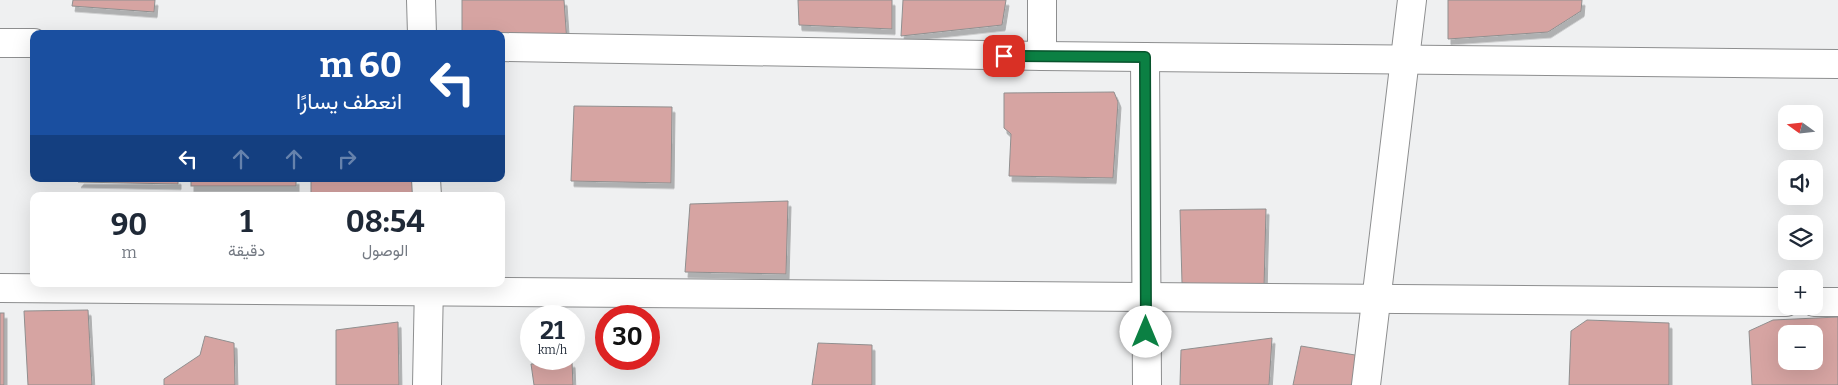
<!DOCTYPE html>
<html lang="ar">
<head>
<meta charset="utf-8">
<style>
	body { margin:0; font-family:Bitter,Vazirmatn,serif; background:#f2f2f3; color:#1f2937; direction:rtl; height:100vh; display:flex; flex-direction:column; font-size:19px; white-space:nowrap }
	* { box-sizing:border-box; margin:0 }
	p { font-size:16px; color:#747a83 }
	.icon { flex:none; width:28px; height:28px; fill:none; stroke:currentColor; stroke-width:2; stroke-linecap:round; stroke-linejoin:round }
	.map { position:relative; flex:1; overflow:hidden; direction:ltr }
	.drawer { position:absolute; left:30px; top:192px; width:475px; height:95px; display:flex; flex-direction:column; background:#fff; border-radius:10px; box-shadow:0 5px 20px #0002; direction:rtl }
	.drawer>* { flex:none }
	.hud { position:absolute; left:30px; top:30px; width:475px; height:152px; border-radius:10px; box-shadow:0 5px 20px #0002; direction:rtl; background:#1a4fa0; color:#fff; overflow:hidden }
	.needle { width:32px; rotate:285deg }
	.controls { position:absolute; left:1778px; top:105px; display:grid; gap:10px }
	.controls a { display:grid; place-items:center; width:45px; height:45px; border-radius:10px; background:#fff; box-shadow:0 5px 20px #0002; font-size:25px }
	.speed { position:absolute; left:520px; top:305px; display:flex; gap:10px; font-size:25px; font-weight:700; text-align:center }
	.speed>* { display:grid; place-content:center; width:65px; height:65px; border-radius:50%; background:#fff; box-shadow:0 5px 20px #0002; line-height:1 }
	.speed small { font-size:12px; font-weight:400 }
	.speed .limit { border:8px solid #d22; background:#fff; color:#111 }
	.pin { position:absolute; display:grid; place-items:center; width:42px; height:42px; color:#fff; margin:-21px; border-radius:10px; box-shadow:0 2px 8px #0006 }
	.me { position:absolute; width:55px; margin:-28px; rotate:0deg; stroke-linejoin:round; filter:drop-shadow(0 0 4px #0008) }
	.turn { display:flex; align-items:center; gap:18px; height:105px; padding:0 20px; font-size:22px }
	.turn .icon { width:65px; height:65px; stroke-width:2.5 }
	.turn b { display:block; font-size:35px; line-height:42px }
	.lanes { display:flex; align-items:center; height:48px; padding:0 20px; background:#0003; justify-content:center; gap:25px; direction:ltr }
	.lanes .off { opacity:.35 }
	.eta { display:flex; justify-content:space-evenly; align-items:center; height:85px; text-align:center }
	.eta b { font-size:30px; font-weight:700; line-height:35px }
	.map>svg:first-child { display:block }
</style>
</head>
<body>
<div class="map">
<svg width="1838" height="385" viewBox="0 0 1838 385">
	<defs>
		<filter id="shadow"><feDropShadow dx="3" dy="5.5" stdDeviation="0" flood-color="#0004"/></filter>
	</defs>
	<rect width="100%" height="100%" fill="#eff0f1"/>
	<g fill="#d6a4a2" stroke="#908f8f" fill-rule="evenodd" filter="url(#shadow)">
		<polygon points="73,0 155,0 154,12 72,6"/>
		<polygon points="462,0 564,0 567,43 501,34 462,34"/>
		<polygon points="798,0 892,0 892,29 799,25"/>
		<polygon points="903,0 1006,0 1002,25 901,36"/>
		<polygon points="1448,0 1582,0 1581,11 1548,32 1448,39"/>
		<polygon points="1114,92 1118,102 1113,178 1009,176 1011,134 1004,128 1004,93"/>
		<polygon points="574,106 672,107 671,183 571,181"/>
		<polygon points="81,179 178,179 178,184 78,182"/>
		<rect x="191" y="179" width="105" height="7"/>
		<polygon points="311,179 416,179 417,196 311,196"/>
		<polygon points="278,194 278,196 201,196"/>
		<polygon points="788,201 786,274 685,272 690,204"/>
		<polygon points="1266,209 1264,288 1182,283 1180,210"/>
		<polygon points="88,310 92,385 28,385 24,311"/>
		<rect x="0" y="313" width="4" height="72"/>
		<path d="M1838,317V385H1752L1749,331L1773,320ZM1786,334H1814V361H1786Z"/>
		<polygon points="1587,320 1669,323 1669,385 1569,385 1571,331"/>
		<polygon points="398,322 399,385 336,385 336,330"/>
		<polygon points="205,336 234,343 235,385 164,385 164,379 200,355"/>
		<polygon points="1272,338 1269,385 1180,385 1181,350"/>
		<polygon points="818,343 872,345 872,385 812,385"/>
		<polygon points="1301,346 1361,356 1358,385 1293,385"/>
		<polygon points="572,362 573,385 534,385 531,364"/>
	</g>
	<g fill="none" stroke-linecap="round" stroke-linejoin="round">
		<g stroke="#8d8e8f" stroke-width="30">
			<g id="street">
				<polyline points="421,0 422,34"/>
				<polyline points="1042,0 1042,56"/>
				<polyline points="0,43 34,43"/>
				<polyline points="501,47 1042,56 1838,64"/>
				<polyline points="1145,57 1147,385"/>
				<polyline points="426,179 427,196"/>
				<polyline points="0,288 1786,302"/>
				<polyline points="1814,302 1838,302"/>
				<polyline points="427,385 429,284"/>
				<polyline points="1366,385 1412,0"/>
			</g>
		</g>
		<use href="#street" stroke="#fff" stroke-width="28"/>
	</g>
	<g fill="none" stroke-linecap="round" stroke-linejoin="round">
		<g stroke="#07532c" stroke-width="12">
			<polyline id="route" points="1004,56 1145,57 1146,332"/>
		</g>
		<use href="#route" stroke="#0b8043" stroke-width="9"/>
	</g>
</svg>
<div class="controls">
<a><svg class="needle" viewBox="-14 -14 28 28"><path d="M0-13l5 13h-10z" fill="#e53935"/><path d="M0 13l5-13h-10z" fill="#747a83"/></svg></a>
<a><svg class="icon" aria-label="sound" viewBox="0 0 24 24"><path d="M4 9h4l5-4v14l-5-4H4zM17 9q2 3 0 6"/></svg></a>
<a><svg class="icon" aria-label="layers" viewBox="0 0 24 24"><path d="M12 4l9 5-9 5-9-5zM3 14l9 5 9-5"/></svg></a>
<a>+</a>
<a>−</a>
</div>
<div class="speed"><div>21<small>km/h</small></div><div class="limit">30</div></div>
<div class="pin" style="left:1004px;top:56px;background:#d93025"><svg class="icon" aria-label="arrive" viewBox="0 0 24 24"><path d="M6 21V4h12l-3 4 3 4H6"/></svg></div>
<svg class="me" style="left:1146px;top:332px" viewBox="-20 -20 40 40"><circle r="19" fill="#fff"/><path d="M0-13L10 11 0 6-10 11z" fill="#0b8043"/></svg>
<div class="hud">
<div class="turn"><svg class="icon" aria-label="left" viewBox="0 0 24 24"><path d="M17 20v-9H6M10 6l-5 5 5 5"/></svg><div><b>60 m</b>انعطف يسارًا</div></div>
<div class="lanes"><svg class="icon" aria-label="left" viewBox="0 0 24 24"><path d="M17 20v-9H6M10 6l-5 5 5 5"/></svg><svg class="icon off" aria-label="ahead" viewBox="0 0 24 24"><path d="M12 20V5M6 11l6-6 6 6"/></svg><svg class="icon off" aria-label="ahead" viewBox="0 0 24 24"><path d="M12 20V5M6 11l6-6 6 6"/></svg><svg class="icon off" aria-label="right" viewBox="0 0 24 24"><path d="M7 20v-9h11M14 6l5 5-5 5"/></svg></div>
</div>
<section class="drawer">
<div class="eta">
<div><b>08:54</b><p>الوصول</p></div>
<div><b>1</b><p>دقيقة</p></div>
<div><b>90</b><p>m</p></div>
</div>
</section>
</div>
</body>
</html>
